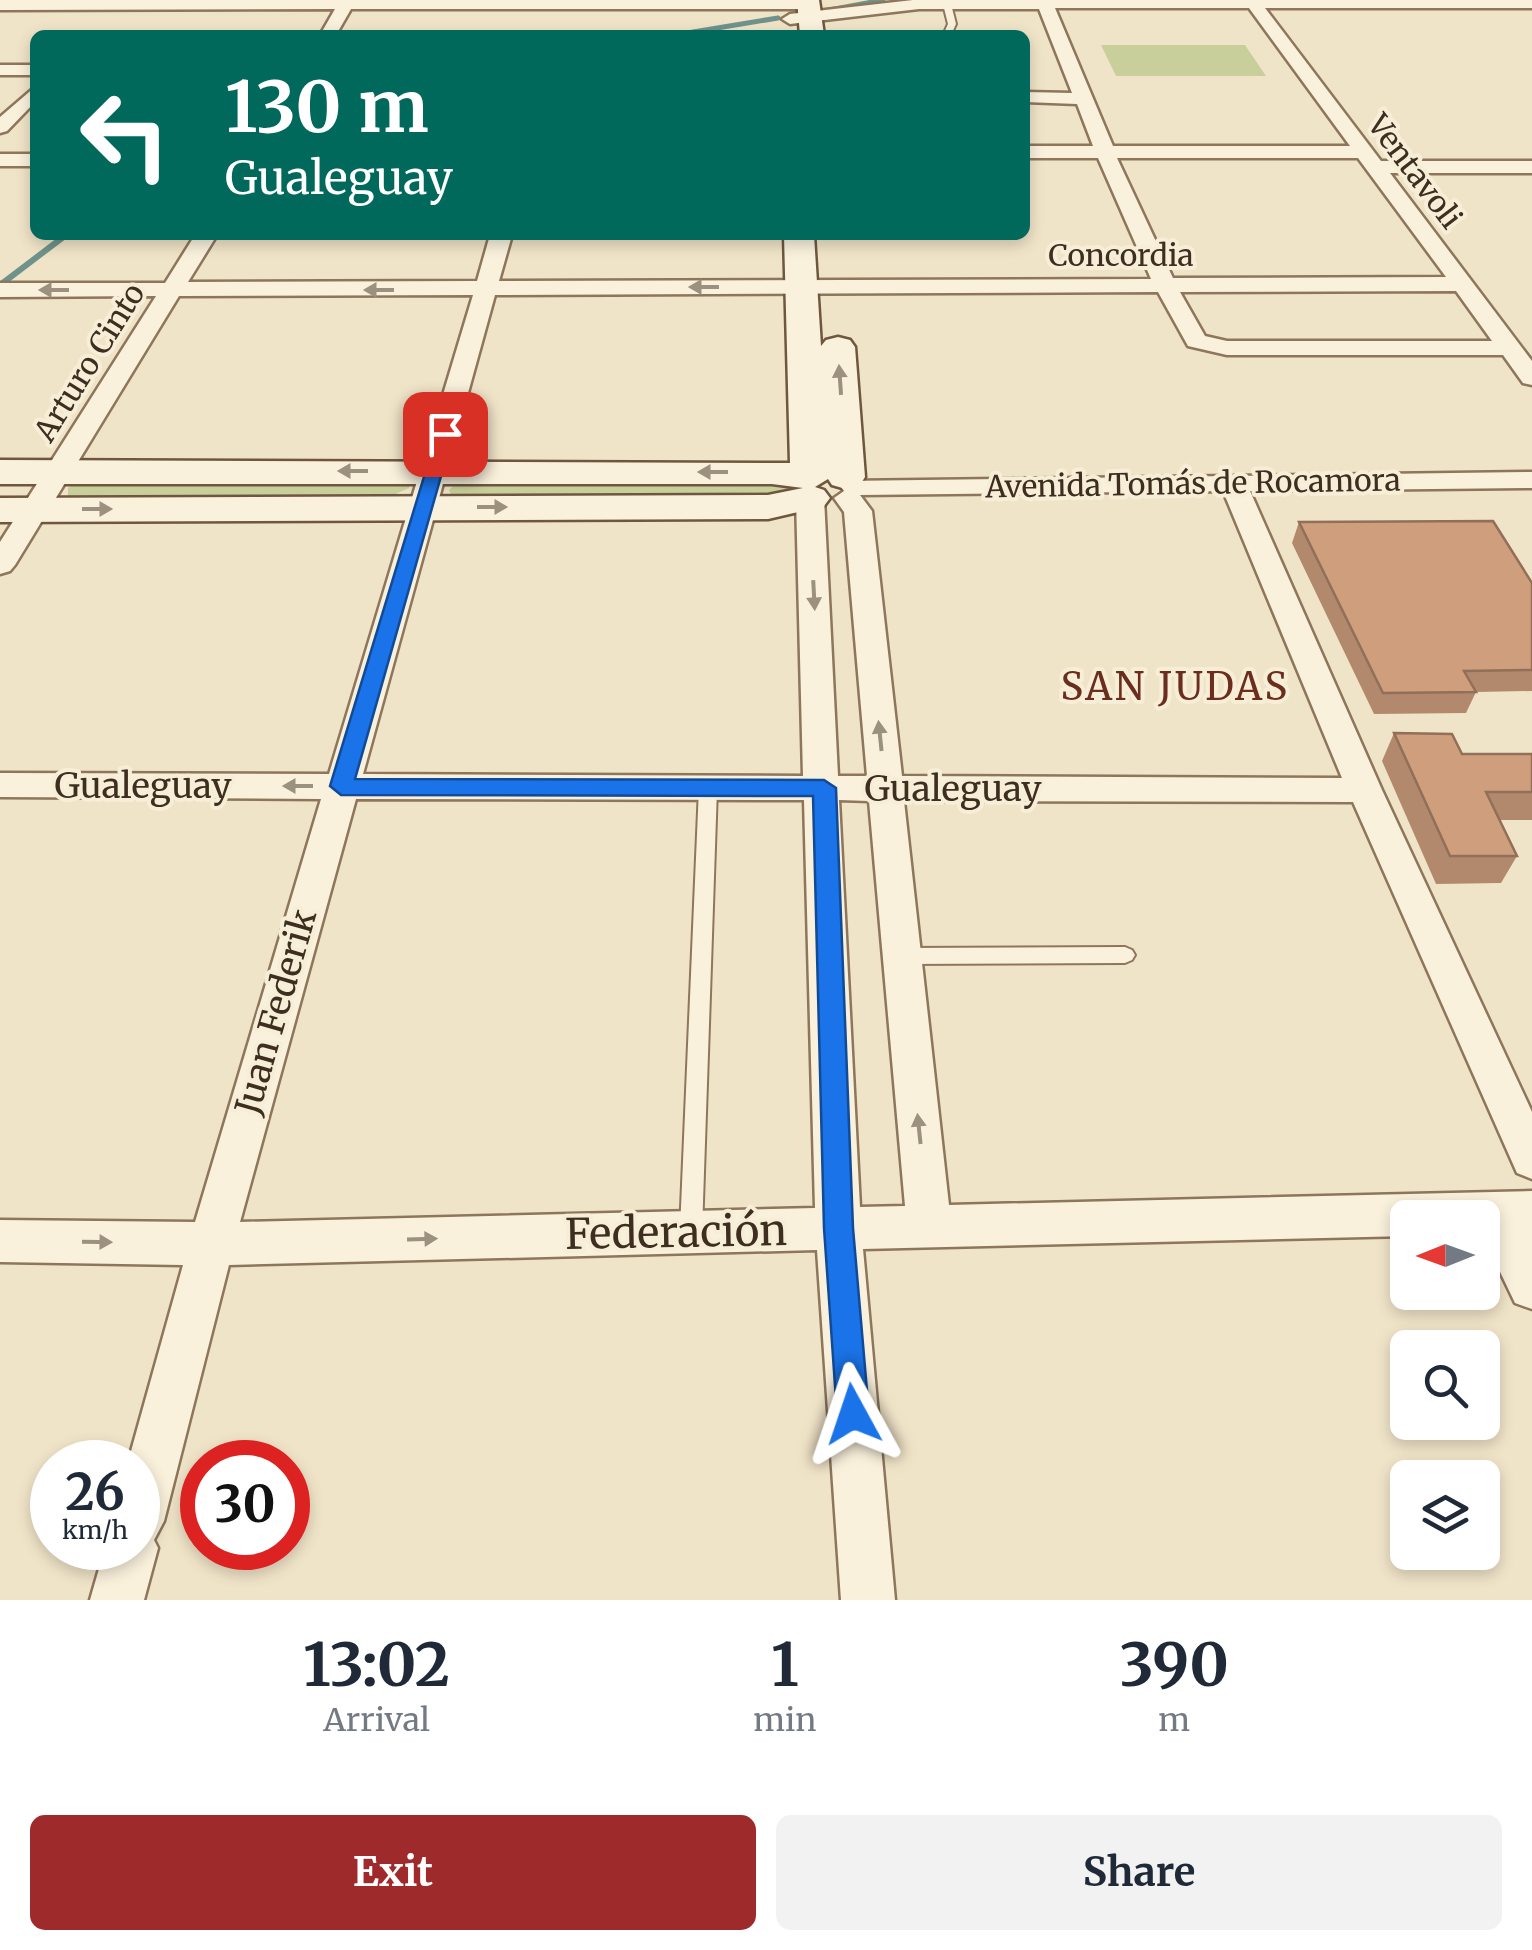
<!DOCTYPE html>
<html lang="en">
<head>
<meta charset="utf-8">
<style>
	body { margin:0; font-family:Merriweather,serif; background:#f2f2f3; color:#1f2937; height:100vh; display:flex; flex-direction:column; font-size:38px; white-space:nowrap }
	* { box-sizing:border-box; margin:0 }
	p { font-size:32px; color:#747a83 }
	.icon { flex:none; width:55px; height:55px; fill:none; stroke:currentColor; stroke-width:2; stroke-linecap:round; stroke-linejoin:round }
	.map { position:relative; height:1600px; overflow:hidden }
	.side { display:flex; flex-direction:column; background:#fff; flex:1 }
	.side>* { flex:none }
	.guide { position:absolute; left:30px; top:30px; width:1000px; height:210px; border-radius:15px; box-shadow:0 5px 15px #0003; background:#00695c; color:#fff; overflow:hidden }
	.needle { width:65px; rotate:269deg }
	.buttons { position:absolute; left:1390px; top:1200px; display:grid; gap:20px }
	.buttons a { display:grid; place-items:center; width:110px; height:110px; border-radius:15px; background:#fff; box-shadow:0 5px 15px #0003; font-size:50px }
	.speed { position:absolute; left:30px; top:1440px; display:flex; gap:20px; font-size:50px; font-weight:700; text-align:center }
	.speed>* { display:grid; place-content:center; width:130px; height:130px; border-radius:50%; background:#fff; box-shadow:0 5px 15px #0003; line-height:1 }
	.speed small { font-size:25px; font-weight:400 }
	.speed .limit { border:15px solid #d22; background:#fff; color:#111 }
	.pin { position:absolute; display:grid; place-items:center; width:85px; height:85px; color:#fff; margin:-42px; border-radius:20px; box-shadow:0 5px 15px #0006 }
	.me { position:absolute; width:110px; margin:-55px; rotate:355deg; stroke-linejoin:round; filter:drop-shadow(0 0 8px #0008) }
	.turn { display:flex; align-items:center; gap:35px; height:210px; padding:0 30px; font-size:45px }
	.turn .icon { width:130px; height:130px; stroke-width:2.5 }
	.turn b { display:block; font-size:70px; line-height:85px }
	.eta { display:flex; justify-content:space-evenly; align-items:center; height:170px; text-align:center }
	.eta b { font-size:60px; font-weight:700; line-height:70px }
	.cta { display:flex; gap:20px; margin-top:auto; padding:20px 30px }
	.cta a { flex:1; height:115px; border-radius:15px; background:#9e2a2b; color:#fff; font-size:40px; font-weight:700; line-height:115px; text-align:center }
	.cta a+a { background:#f2f2f3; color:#1f2937 }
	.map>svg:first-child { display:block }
</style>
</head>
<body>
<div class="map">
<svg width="1532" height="1600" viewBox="0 0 1532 1600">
	<rect width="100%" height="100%" fill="#f0e4c8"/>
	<g fill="#c9cf9b">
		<polygon points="1101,45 1245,45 1266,76 1116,76"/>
		<polygon points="775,480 788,485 788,492 452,497 449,490 456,483"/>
		<polygon points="77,482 409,484 409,488 391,496 68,496 68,488"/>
	</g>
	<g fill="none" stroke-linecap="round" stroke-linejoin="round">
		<g stroke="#6f938a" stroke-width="5">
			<polyline points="824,11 883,0"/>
			<polyline points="675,35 778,18"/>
		</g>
		<polyline stroke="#6f938a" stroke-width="6" points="0,285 66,235"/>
		<g stroke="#8d765c" stroke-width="4">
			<g id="lane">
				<polygon points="947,2 951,4 956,24 951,35 943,35 948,24 943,4"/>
				<polygon points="708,782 717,788 702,1231 699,1238 691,1242 683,1238 680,1231 699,788"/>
				<polygon points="1125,947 1132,950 1135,955 1132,960 1125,963 902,964 895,961 892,956 895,951 902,948"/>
			</g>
		</g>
		<g stroke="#8d765c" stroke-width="5">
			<g id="street">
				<polygon points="0,0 811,0 816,4 808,9 351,9 336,35 320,35 335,9 0,10"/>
				<path d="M913,0H1532V8H1265L1381,161H1532V173H1390L1532,361V385L1523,383L1503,355H1227L1188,346L1158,292L495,295L363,774L803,776L796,498L800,492L810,490L824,498L838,776H867L844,512L834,498L844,491L841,487L845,481L1532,472V488L1250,491L1382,790L1532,1112V1179L1517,1173L1353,802L904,801L949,1205L1532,1191V1309L1515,1303L1482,1234V1218H1408V1236L863,1249L895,1600H841L817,1250L229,1265L164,1521L154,1540L158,1548L144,1600H90L105,1548H138V1462H128L183,1265L0,1262V1220L195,1222L321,799L0,797V773L329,774L473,295L179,296L15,565L10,571L0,574V542L156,296L0,297V283H165L195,235H217L188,282L477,281L490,235H512L499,281L1151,279L1098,158H1025V146H1093L1077,104L1025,102V92L1072,93L1039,9H919L790,24L782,19L790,14ZM1055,8H1249L1350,146H1113ZM1117,158H1358L1446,277L1173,278ZM1456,291L1492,341H1227L1205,336L1180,292ZM1223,491L1342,778L902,776L872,511L860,495ZM356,799L804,800L815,1208L240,1222ZM839,800L869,801L905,1206L860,1207Z"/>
				<rect x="0" y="65" width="35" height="10"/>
				<polygon points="35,87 35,102 7,131 0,133 0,117"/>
				<rect x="0" y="154" width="35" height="12"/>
			</g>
		</g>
		<g stroke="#6f573f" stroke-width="5">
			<g id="secondary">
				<polygon points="797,0 819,0 824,35 800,35"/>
				<polygon points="784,235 814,235 821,346 826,340 838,337 850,340 855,347 865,477 860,485 846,489 832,485 828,479 815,487 824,490 830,498 824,506 768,519 0,522 0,498 768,495 803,488 772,484 0,484 0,460 790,463"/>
			</g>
		</g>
		<use href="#lane" fill="#faf1dc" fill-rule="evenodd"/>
		<use href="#street" fill="#faf1dc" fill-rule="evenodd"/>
		<use href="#secondary" fill="#faf1dc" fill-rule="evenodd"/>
	</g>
	<g fill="#b2896c">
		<polygon points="1299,522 1532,583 1532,691 1476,692 1466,713 1374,714 1292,543"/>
		<polygon points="1394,733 1462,754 1532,754 1532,820 1500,820 1517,856 1501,883 1436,884 1382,761"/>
	</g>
	<g fill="#cf9f7d" stroke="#916f58" stroke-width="2.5">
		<polygon points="1493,521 1532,583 1532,670 1464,671 1476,692 1383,693 1299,522"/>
		<polygon points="1394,733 1452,734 1462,754 1532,754 1532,792 1486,792 1517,856 1450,856"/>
	</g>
	<defs><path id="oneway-solid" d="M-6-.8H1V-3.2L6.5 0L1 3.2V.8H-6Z" transform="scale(2.5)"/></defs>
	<g fill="#9c907e">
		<use href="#oneway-solid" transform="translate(704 287) rotate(180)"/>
		<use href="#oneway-solid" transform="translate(54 290) rotate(-180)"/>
		<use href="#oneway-solid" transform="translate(379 290) rotate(180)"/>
		<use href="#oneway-solid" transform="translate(840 380) rotate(-94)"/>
		<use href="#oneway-solid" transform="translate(353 471) rotate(180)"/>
		<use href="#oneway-solid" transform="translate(713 472) rotate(-180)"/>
		<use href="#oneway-solid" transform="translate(492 507)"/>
		<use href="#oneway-solid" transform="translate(97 509)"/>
		<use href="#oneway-solid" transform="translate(814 595) rotate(87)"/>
		<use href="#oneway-solid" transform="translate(880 736) rotate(-96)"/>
		<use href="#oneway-solid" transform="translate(298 786) rotate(-180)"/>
		<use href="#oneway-solid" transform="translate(919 1129) rotate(-96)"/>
		<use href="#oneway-solid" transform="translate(422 1239) rotate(-2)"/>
		<use href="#oneway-solid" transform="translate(97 1242) rotate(1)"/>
	</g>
	<polygon fill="#1a73e8" stroke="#114b97" stroke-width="2.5" points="445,429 453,434 355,779 824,780 836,788 853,1228 869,1414 865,1425 853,1430 842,1425 837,1414 824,1228 813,796 341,795 330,786 437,434"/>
	<g text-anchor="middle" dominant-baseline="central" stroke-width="8" stroke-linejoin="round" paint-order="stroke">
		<g font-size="30" fill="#3d2e20" stroke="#f7eed8">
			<text transform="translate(1415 171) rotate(53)">Ventavoli</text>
			<text x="1121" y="255">Concordia</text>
			<text transform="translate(89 362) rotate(-58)">Arturo Cinto</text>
			<text transform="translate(1193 483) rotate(-1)">Avenida Tomás de Rocamora</text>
		</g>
		<g font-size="35" fill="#3d2e20" stroke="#f7eed8">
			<text x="143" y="786">Gualeguay</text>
			<text x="953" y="789">Gualeguay</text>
			<text transform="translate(276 1012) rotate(-74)">Juan Federik</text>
		</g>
		<g font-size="38" letter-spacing="2.5" fill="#6b2e1e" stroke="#f7eed8">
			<text x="1175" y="686">SAN JUDAS</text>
		</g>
		<g font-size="42" fill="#3d2e20" stroke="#f7eed8">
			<text transform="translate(676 1232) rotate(-1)">Federación</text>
		</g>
	</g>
</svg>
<div class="buttons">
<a><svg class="needle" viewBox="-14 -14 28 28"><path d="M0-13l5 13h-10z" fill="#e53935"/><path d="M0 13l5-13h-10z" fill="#747a83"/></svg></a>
<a><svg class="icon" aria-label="search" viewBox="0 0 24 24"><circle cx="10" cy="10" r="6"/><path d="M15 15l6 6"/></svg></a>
<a><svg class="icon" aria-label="layers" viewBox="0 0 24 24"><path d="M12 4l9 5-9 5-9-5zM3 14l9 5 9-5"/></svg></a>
</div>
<div class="speed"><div>26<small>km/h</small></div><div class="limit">30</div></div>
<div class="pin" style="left:445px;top:434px;background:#d93025"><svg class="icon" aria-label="arrive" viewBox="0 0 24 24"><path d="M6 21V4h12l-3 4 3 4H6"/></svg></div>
<svg class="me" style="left:853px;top:1414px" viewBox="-20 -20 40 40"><path d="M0-17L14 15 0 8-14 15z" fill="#1a73e8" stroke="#fff" stroke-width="4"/></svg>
<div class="guide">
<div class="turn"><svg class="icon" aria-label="left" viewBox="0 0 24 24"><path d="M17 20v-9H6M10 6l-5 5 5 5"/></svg><div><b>130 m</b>Gualeguay</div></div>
</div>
</div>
<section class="side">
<div class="eta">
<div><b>13:02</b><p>Arrival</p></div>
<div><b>1</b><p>min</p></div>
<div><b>390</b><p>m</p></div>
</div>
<div class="cta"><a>Exit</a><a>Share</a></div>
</section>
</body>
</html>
